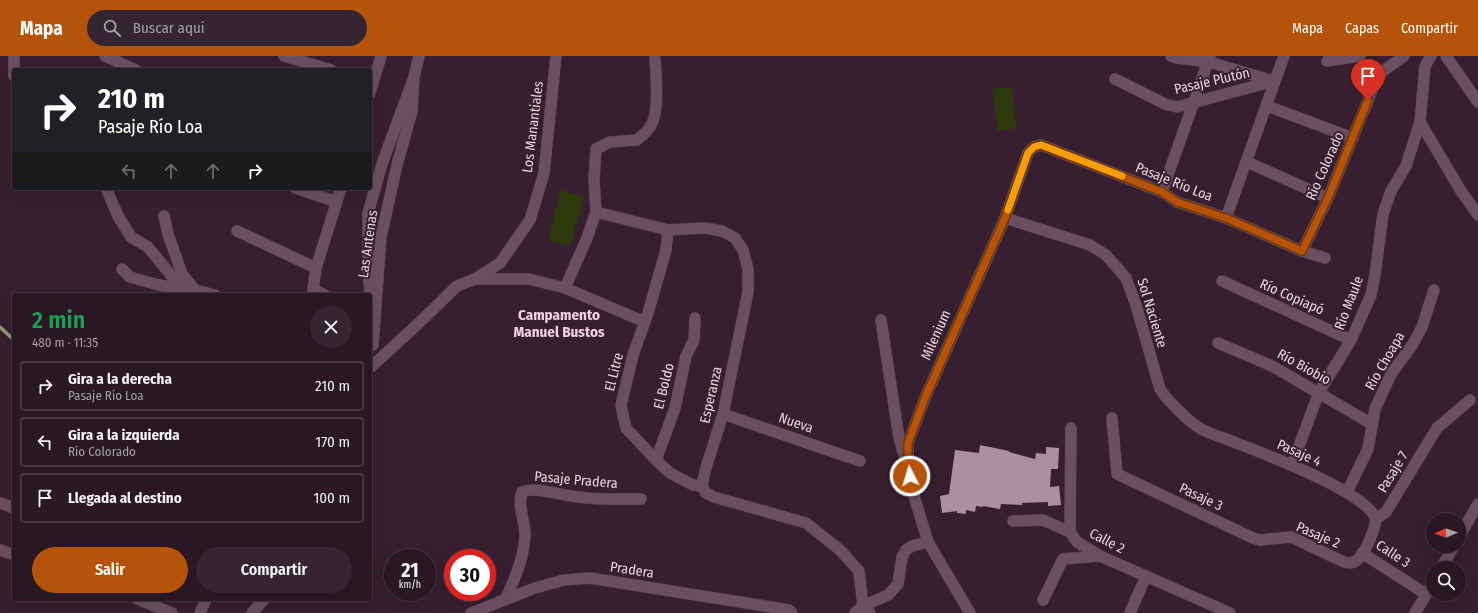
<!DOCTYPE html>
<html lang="es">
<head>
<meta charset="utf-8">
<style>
	body { margin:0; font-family:"Fira Sans Condensed",sans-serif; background:#352431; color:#f1f3f6; height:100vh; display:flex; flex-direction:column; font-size:15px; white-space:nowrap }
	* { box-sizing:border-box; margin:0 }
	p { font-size:13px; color:#a59fa6 }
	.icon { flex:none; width:22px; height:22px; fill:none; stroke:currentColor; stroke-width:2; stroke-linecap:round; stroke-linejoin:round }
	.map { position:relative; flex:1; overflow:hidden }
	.panel { position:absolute; left:12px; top:237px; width:360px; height:308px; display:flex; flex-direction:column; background:#291724; border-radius:4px; box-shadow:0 4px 16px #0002,0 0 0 1px #453641 }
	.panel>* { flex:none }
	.banner { position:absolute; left:12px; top:12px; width:360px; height:122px; border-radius:4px; box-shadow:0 4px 16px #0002,0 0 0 1px #453641; background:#202124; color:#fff; overflow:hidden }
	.needle { width:26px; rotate:268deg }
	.buttons { position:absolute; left:1426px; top:457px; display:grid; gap:8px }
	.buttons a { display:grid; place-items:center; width:40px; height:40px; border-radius:50%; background:#291724; box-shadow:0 4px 16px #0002,0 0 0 1px #453641; font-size:20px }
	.speed { position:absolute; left:384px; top:493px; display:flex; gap:8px; font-size:20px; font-weight:700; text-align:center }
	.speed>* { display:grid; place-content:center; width:52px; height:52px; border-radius:50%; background:#291724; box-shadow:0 4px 16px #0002,0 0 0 1px #453641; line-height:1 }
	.speed small { font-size:10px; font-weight:400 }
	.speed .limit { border:6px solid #d22; background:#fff; color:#111 }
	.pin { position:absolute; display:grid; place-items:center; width:34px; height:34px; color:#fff; margin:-41px -17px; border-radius:50% 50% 50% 0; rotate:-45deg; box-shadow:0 0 4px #0007 }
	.pin .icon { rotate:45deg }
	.me { position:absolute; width:44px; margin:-22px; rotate:355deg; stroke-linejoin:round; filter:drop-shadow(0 0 3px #0008) }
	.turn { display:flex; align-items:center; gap:14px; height:84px; padding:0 20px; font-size:18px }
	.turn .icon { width:52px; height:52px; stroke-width:2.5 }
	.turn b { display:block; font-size:28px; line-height:34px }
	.lanes { display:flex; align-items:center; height:38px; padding:0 20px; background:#0003; justify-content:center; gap:20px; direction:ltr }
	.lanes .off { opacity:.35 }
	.round { display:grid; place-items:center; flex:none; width:42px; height:42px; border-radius:21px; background:#352431 }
	.overview { display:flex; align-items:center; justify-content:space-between; height:68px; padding:0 20px }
	h1 { font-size:24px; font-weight:600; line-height:30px; color:#1e9e55 }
	.cta { display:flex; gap:8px; margin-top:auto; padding:8px 20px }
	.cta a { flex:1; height:46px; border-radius:24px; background:#b45309; color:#fff; font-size:16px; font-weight:600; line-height:46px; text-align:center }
	.cta a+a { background:#352431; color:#f1f3f6 }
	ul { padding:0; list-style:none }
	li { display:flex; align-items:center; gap:12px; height:50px; margin:0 8px 6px; padding:0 12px; border:2px solid #453641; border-radius:4px }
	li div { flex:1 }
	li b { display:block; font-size:15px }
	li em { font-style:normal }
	header { display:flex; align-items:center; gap:24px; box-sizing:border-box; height:56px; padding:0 20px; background:#b45309; color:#fff }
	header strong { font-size:19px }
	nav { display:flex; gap:22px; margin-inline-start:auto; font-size:14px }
	.search { width:280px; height:36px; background:#352431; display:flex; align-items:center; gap:10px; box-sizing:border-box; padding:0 14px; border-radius:22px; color:#a59fa6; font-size:15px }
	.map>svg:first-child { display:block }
</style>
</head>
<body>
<header>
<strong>Mapa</strong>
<div class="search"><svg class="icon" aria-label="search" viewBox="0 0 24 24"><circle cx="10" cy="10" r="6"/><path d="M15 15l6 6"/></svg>Buscar aquí</div>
<nav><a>Mapa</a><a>Capas</a><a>Compartir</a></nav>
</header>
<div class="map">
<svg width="1478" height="557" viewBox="0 0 1478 557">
	<rect width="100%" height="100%" fill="#371f30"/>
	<g fill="#2d3b0c">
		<polygon points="1011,31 1017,72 998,75 992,33"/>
		<polygon points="561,134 584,141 570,190 548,184"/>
	</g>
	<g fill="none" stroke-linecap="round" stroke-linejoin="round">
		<polyline stroke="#919a73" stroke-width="3.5" points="0,271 14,284"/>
	</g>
	<polygon fill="#ae8ea3" points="980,389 1009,395 1009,396 1035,403 1036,397 1046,398 1046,391 1059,392 1058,413 1051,413 1050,431 1059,430 1061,449 1048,450 1048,446 1022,447 1022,449 1001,448 1000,453 983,450 983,451 976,450 975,456 966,454 966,458 957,457 957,455 942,457 940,440 949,438 955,394 979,397"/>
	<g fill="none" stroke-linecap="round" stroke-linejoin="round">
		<g stroke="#523d4b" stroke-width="12">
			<g id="street">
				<polyline points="14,0 14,20"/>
				<polyline points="105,0 136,14"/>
				<polyline points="284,0 331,14"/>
				<polyline points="1171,0 1177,2 1209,6 1274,25"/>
				<polyline points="1431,0 1425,10 1420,66 1461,135 1478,159"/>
				<polyline points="1446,0 1478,46"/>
				<polyline points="1327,5 1360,0"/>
				<polyline points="1115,23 1165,48 1177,51 1274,25"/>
				<polyline points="370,37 381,0"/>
				<polyline points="1267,50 1353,82"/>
				<polyline points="1247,106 1328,142"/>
				<polyline points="106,132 118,160 131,181 148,191 175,224 195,234 215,239"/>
				<polyline points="295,132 337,146"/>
				<polyline points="1162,136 1210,0"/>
				<polyline points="596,156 668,174 705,172 722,175 735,182 743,194 748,213 748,236 723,358 705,415 702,430 706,437 714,441 806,467 840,494 859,515 863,550 870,557"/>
				<path d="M1005,162L1090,189L1106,199L1126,222L1136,249L1160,333C1166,343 1190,367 1201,373C1208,377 1218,380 1226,383C1257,395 1365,434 1376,463"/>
				<polyline points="1226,162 1284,0"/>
				<polyline points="668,174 666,194 648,257 633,299 621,349 626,372 656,404 670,417 693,429 702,430"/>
				<polyline points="237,175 316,212"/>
				<polyline points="1302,195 1328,142 1373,32 1383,15 1404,0"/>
				<polyline points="122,213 130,221 158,229 195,234 182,218 168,178 164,160"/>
				<polyline points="475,223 529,223 565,232 645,266"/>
				<polyline points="1222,225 1351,284"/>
				<path d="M565,232L587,182L596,156L594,123L596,93L610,86L637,84C641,80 647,76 650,71C660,57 656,20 655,3"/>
				<polyline points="325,239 313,233 316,212 341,132"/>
				<polyline points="370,239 368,209 368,157 382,108 414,21 419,0"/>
				<polyline points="881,264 899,382 905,402"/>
				<polyline points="1218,287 1272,310 1372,368"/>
				<polyline points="373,289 381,181 397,109 412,55 414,21"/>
				<polyline points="371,311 419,267 457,230 475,223 500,207 530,164 544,117 556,0"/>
				<polyline points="723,358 860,405"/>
				<path d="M1112,362L1117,418L1253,482L1260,484L1291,481L1344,506C1348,507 1352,508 1356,505C1365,499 1375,473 1376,463L1386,456L1437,372L1470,344"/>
				<polyline points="1071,372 1070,476 1077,486 1100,500 1230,557"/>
				<polyline points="656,404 675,352 686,300 694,284 695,262"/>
				<polyline points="1292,409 1319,336 1351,284 1371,239 1375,219 1383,158 1391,135 1406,110 1420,66"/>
				<polyline points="1347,436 1368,393 1375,353 1391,318 1413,288 1422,271 1434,234"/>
				<polyline points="0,447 14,452"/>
				<polyline points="1013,465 1043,464 1070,476"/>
				<polyline points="1459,481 1478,448"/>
				<polyline points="0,494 14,499"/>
				<polyline points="1362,497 1426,538"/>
				<polyline points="1441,512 1454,490"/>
				<path d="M506,542C515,522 524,502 525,479C525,465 517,449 522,436C537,430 563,440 578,441C599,444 620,443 641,443"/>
				<polyline points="137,543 172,557"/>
				<polyline points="1043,544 1063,503 1100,500"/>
				<polyline points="200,557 206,543"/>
				<polyline points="252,557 264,543"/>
				<polyline points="471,557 535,532 564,524 590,522 771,551 789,554 792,557"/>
				<polyline points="855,557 863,550 888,539 898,528 902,501 906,494 912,490 928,486"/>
				<polyline points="970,557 928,486 914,440 908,408 908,387 925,342 1005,162 1028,97 1034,91 1041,89 1162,136 1177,146 1226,162 1302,195 1325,202"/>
				<polyline points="1130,557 1146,520"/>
				<polyline points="1415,557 1433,527"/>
			</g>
		</g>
		<use href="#street" stroke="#6b4f61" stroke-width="11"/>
	</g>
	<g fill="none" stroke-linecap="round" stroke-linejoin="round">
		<g stroke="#753606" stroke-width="10">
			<polyline id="route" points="910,420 908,408 908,387 925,342 1005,162 1028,97 1034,91 1041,89 1162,136 1177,146 1226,162 1302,195 1328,142 1368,44"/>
		</g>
		<use href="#route" stroke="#b45309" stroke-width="7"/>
		<polyline stroke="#f59e0b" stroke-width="7" points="1008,154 1028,97 1034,91 1041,89 1122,120"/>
	</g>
	<g text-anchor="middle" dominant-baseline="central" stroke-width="4" stroke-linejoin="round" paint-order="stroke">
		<g font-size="14" fill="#e6d5e0" stroke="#371f30">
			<text transform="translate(1212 25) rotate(-13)">Pasaje Plutón</text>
			<text transform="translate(533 71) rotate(-83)">Los Manantiales</text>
			<text transform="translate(1325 110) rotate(-66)">Río Colorado</text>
			<text transform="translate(1174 126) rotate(22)">Pasaje Río Loa</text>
			<text transform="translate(368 188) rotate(-82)">Las Antenas</text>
			<text transform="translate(1292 241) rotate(24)">Río Copiapó</text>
			<text transform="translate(1349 247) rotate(-69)">Río Maule</text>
			<text transform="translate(1152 257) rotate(73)">Sol Naciente</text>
			<text transform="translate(936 279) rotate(-66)">Milenium</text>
			<text transform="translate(1385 305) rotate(-60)">Río Choapa</text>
			<text transform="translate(1304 311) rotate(29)">Río Biobio</text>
			<text transform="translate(614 316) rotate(-76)">El Litre</text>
			<text transform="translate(664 330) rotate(-76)">El Boldo</text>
			<text transform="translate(711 339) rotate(-77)">Esperanza</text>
			<text transform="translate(796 367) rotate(19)">Nueva</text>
			<text transform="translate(1299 397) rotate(24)">Pasaje 4</text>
			<text transform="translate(1393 416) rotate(-59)">Pasaje 7</text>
			<text transform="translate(576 424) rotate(5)">Pasaje Pradera</text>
			<text transform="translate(1201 441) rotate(25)">Pasaje 3</text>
			<text transform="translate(1318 479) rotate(23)">Pasaje 2</text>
			<text transform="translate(1107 485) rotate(28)">Calle 2</text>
			<text transform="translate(1393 498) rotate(33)">Calle 3</text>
			<text transform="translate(632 514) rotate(9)">Pradera</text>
		</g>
		<g font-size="15" font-weight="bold" fill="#f0cee3" stroke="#371f30">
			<text x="559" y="259">Campamento<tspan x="559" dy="17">Manuel Bustos</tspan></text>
		</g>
	</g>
</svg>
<div class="buttons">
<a><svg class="needle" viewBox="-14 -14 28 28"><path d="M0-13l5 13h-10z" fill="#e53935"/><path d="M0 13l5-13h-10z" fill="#a59fa6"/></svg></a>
<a><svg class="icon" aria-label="search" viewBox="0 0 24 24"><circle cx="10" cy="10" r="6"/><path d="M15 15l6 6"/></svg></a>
</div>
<div class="speed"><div>21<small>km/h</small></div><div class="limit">30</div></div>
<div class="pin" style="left:1368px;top:44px;background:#d93025"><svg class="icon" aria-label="arrive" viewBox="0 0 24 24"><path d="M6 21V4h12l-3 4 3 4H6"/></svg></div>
<svg class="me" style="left:910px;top:420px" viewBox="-20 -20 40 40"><circle r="17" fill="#b45309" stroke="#fff" stroke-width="3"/><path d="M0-11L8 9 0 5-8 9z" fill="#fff"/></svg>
<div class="banner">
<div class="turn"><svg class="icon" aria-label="right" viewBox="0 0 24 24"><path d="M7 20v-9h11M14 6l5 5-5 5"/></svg><div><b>210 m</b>Pasaje Río Loa</div></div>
<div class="lanes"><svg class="icon off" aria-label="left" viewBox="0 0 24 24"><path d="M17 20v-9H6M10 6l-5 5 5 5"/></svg><svg class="icon off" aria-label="ahead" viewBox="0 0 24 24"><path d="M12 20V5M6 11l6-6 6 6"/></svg><svg class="icon off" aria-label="ahead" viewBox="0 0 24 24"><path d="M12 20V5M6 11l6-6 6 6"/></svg><svg class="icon" aria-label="right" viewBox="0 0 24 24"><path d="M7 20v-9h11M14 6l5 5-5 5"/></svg></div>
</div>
<section class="panel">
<div class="overview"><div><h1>2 min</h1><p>480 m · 11:35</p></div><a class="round"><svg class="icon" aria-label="close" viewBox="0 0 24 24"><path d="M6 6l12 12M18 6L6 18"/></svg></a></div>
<ul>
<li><svg class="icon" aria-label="right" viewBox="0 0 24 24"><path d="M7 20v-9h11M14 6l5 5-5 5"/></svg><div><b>Gira a la derecha</b><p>Pasaje Río Loa</p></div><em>210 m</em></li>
<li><svg class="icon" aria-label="left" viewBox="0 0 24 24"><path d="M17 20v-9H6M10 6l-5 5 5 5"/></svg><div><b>Gira a la izquierda</b><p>Río Colorado</p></div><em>170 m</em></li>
<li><svg class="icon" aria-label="arrive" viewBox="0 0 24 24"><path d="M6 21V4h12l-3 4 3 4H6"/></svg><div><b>Llegada al destino</b></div><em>100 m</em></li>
</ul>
<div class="cta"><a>Salir</a><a>Compartir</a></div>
</section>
</div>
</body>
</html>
